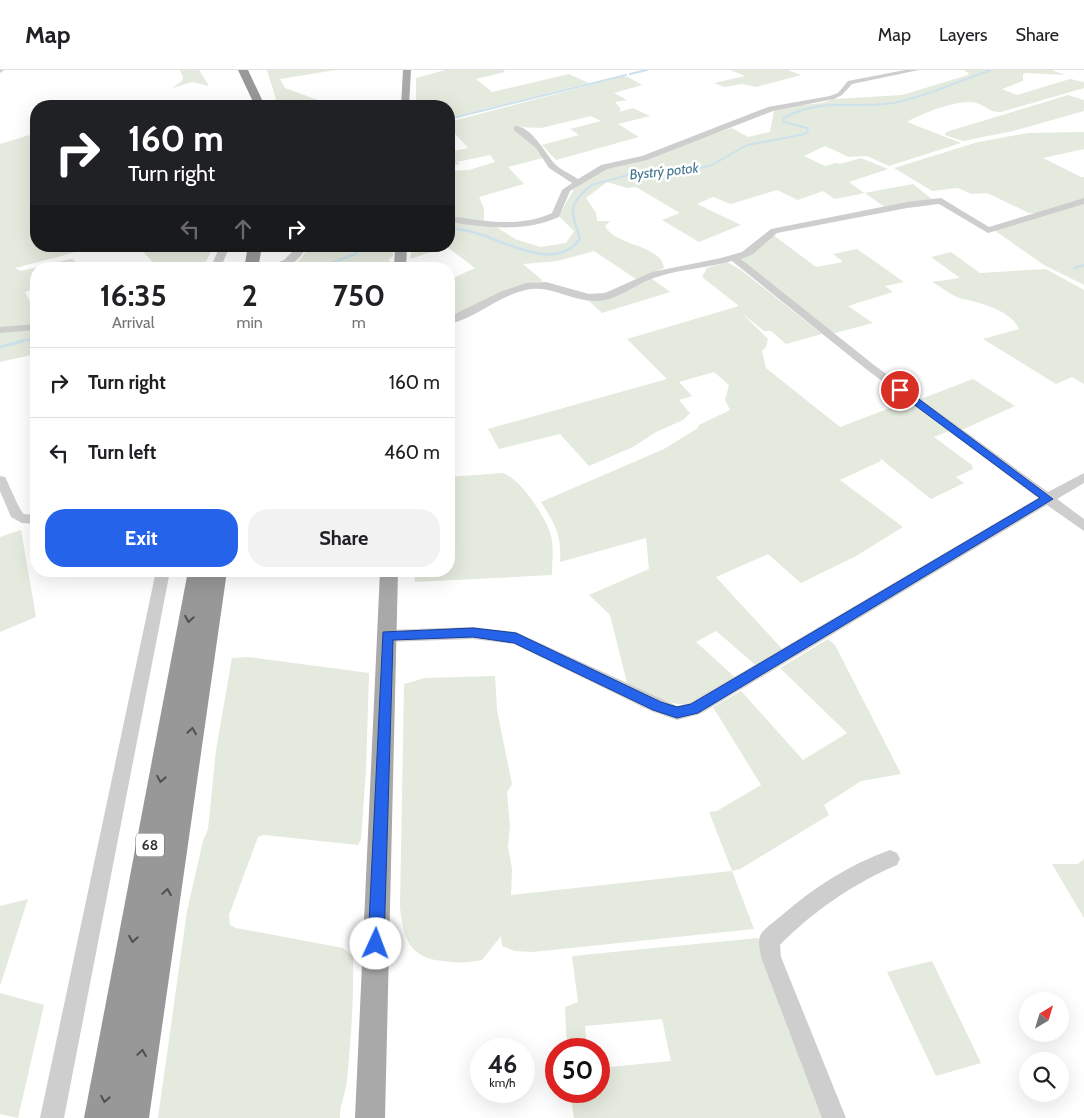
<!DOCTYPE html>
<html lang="en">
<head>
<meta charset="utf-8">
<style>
	body { margin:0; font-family:Cabin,sans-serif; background:#f2f2f2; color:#202124; height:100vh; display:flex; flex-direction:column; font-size:19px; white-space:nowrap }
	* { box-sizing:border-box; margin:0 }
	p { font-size:16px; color:#757577 }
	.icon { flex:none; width:28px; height:28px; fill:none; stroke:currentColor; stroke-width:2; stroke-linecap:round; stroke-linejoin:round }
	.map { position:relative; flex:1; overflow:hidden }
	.drawer { position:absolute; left:30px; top:192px; width:425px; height:315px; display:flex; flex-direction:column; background:#fff; border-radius:20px; box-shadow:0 5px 20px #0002 }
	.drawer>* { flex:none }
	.top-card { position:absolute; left:30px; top:30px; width:425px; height:152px; border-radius:20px; box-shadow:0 5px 20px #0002; background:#202124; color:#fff; overflow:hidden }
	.needle { width:32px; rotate:38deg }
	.tools { position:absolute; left:1019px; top:922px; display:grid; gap:10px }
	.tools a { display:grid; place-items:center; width:50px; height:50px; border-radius:50%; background:#fff; box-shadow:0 5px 20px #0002; font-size:25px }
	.speed { position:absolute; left:470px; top:968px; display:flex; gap:10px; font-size:25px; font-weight:700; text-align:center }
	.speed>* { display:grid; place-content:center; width:65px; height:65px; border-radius:50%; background:#fff; box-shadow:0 5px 20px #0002; line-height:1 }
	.speed small { font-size:12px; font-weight:400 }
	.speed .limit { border:8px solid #d22; background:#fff; color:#111 }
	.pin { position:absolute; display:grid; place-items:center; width:42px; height:42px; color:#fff; margin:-21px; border:2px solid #fff; border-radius:50%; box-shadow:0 1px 5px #0007 }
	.me { position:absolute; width:55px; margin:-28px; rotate:2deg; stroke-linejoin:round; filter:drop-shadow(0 0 4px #0008) }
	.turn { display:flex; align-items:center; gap:18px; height:105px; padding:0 15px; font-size:22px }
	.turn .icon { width:65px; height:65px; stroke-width:2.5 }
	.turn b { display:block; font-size:35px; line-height:42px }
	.lanes { display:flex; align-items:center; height:48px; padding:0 15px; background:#0003; justify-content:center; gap:25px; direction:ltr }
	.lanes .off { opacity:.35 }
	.eta { display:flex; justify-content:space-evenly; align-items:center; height:85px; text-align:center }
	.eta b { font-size:30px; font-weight:700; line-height:35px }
	.button { display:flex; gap:10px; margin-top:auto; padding:10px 15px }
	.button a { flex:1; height:58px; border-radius:20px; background:#2563eb; color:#fff; font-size:20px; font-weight:700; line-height:58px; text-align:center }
	.button a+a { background:#f2f2f2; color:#202124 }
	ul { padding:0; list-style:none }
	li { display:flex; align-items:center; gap:15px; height:70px; padding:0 15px; border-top:1px solid #e0e0e0 }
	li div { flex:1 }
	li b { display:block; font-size:19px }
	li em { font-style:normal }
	header { display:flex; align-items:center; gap:30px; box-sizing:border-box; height:70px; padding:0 25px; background:#fff; border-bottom:1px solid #e0e0e0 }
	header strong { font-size:24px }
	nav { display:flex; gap:28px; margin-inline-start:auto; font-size:18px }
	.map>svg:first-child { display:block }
</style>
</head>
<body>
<header>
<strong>Map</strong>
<nav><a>Map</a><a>Layers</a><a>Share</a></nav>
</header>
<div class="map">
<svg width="1084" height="1048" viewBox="0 0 1084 1048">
	<rect width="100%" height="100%" fill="#fff"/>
	<g fill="#e4eadd">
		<polygon points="180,0 199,0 209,16 192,12 172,18 182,11 183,7"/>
		<polygon points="267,0 336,0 280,9 285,18 334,36 278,36"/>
		<polygon points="445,0 503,0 505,2 476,9 492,22 569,4 589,13 449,48 449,36 416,36 416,8"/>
		<polygon points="730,0 788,0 801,5 756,17 742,14 725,17 714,13 745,6"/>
		<path d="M963,0H1052L1065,5L1027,3L1023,4V11L1002,19L1017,25L1070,9L1084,12V18L1001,42C990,43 985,35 976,33C960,28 921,44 907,52L961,73L889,96L867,86L849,87L825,76L804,86L825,96L836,93L840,94L861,88L888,99L849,112L864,123L913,114L932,129L886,138L865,123L835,129L823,121L798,130L777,120L731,134L713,127L697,134L741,155L699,172L662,150L680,143L636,117L627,118L607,112L586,128L596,143L597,151H610L605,156C614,176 661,174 664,198L636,209L594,181L558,191L523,194L543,211L524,215L523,214L449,247V210L475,198L447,177L410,189L412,176H449V152L495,156L515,169L540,177L566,173L574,161L559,146L574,119L606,98L732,58L748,67L770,62L774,41L794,36L822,33L834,29L902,25L968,5L969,3Z"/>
		<polygon points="621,7 628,7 642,15 614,23 627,30 615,32 621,39 619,42 633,38 650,46 618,54 639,67 556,90 542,75 579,65 570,59 601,51 591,46 541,58 518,57 537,77 543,88 508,97 524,114 479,127 484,138 484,151 449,147 449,101 469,100 495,92 490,85 457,92 460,94 456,95 449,91 449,82 468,78 449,57 449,52"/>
		<polygon points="1068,25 1084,30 1084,41 1013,61 963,71 945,65 946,62"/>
		<polygon points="1084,62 1084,79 1043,88 1081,107 1084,107 1084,129 1035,143 1029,143 987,123 971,124 958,118 932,121 894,98 978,72 1028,63"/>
		<polygon points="36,63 36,176 99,176 15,198 21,201 70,189 73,189 80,199 36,199 36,218 25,222 36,243 36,255 0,259 0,74"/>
		<polygon points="1084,133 1084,215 1044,195 994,160"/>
		<polygon points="772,164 816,197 843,192 833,184 857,179 904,212 885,216 893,222 848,236 873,253 831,264 742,193 744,191 741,188"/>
		<polygon points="138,176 214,176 202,199 159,199"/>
		<polygon points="310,176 393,176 393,186 388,190 391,192 390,199 282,199 299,191"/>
		<path d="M951,182L980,203L1046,199L1084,220V314L1072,307L1056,314L983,269L1019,259C1012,241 979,232 963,229C953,227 941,217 932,212L960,208L931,187Z"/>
		<path d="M727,192L741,200L822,264L786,274L771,261H764L741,242L768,269L766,277L762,281L766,298L840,357L911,330L951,360L934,367L972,395L973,399L956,407L964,413L931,429L882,390L883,389H880L881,391L840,410L903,457L856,486L801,513L768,484L716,507L784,581L758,597L716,561L696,572L738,610C682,641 685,642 627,613L610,545L589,525L649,499L646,468L560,492C562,465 555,454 541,432L664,379L698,358L699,355L730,340L725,330L729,315L714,302L679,312L692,326L679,330L690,343L683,350L656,362L633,377L589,396L560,364L499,379L488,359L667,309L627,269L739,236L702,207L707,198Z"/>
		<polygon points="651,208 670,222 602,243 589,231 604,230"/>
		<polygon points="36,259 36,284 0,292 0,262"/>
		<polygon points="973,309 1015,336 964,359 958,359 918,330"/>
		<path d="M502,403C520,407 547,449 551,466C554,478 552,493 552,505L415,512L414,501H449V407Z"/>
		<polygon points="21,460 36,547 0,562 0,467"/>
		<path d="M828,569L835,575L901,704L861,711L824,735L829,745L740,799L732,801L754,859L532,882L515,881L502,876L501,866L482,890C469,893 456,893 443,891C409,888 404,869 400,838L404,614L425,608L495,606L497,640L512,714L507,722L510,756L508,777L512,799L511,825L732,801L709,742L717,741L761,715L713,637L741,621L803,690L847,663L780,598Z"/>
		<path d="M248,587L369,603L366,700L361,769L358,775L264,765L258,767L229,845L230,855L236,858L343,878L353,886C354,928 351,969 347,1010C346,1024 339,1035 340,1048H158L187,841L203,771L208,759L216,680L232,588Z"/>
		<polygon points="1084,789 1084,848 1052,794 1078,794"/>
		<polygon points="28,829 0,916 0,836"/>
		<polygon points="758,868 790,963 823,1048 574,1048 570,1021 599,1021 599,998 671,991 662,949 585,956 587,979 567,979 565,937 578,932 572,886"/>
		<polygon points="932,891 981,993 936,1006 887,902"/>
		<polygon points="0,923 44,935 18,1048 0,1044"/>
	</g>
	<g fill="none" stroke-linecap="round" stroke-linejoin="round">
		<g stroke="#cde1ec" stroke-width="2">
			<polyline points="630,4 647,0"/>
			<polyline points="449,49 626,5"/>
			<path d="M587,119L592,115L638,102L696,99L712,95L747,75L805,64L808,61L807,58L784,52V48C822,27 853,39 893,33C923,28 961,10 991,0"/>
		</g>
		<g stroke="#cde1ec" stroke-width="2.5">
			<path d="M449,158C458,159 467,160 476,163C505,171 555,203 580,169C573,142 565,138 588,118"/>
			<polyline points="1074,198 1084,195"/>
			<polyline points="316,199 355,184 363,176"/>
			<polyline points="18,272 36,268"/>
		</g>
		<polyline stroke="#cde1ec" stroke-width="3" points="0,277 23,271"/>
		<g fill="#cecece" fill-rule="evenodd">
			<polygon points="0,0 4,0 0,3"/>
			<path d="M905,0H919L852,14L842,25L834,29L773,41L647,90L607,99L570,121L559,147C523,163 486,157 449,152V146C484,151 519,158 552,143L562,120L572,113L549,98L536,78L514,60V56C531,55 545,83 554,93C560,100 571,104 578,109L601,95L642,86L768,37L830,26L838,23L848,11Z"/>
			<path d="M941,128L989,157L1084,128V134L988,163L939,134L907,138L777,163L753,184L741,189L874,295L1048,422L1084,403V413L1057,429L1084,449V461L1047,435L700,644L677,650L651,641L514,574L473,569L387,572L381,570L379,566L381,562L387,560L473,557L516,562L677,636L690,633L1038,428L866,299L732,191C708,198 681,199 657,207C636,213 619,230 597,231C572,232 551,214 526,220C498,226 476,248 449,254V247L500,222L526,213L546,212L589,224L605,223L652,202L721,188L742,182L771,159L907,132Z"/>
			<polygon points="220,176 230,176 220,199 210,199"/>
			<path d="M298,176H308C294,197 286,199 262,199L284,190Z"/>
			<polygon points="36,254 36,260 0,263 0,257"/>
			<path d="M0,406L5,407C9,414 20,442 24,444C27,445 33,444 36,444V454L22,453L11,447L0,421Z"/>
			<polygon points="156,501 170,501 64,1048 40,1048"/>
			<path d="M890,780L897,783L900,789L897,795C854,813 812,842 780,875L781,887L846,1048H822L761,887C760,879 757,871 761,864C766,857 775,851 781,846C813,818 850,794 890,780Z"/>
		</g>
		<g fill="#a9a9a9" fill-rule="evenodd">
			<polygon points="403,0 411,0 409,36 401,36"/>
			<polygon points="395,176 407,176 406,199 394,199"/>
			<polygon points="380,501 398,501 385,1048 355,1048"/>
		</g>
		<g fill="#989898" fill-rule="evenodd">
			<polygon points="238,0 248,0 265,36 255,36"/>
			<polygon points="248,176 262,176 258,199 244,199"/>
			<polygon points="188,501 227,501 149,1048 84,1048"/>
		</g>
	</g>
	<defs><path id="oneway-chevron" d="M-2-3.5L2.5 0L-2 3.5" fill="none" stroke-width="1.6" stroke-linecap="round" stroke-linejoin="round" transform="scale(1.25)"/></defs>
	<g stroke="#505050">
		<use href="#oneway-chevron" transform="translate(189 549) rotate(100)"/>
		<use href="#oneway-chevron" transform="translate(192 661) rotate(-81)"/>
		<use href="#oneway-chevron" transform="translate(161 709) rotate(100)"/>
		<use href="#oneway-chevron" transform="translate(167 822) rotate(-81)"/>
		<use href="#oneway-chevron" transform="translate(133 869) rotate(100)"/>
		<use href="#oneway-chevron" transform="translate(142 983) rotate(-81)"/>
		<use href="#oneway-chevron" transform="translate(105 1029) rotate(100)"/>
	</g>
	<polygon fill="#2563eb" stroke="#184099" points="897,318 904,318 1053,429 698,643 677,648 653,640 514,573 473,567 393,570 384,874 382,880 376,882 371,880 368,874 383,562 473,558 516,563 661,632 677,637 691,634 1040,428 897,322"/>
	<g text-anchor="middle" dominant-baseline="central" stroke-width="5" stroke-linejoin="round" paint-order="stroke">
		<g font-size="14" font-style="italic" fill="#417491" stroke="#fff">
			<text transform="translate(664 101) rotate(-6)">Bystrý potok</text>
		</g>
		<rect fill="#fff" stroke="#6f6f6f" stroke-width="1" x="136" y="763.5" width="28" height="23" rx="4"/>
		<g font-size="14" font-weight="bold" fill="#313131">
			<text x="150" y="775">68</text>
		</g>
	</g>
</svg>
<div class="tools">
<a><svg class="needle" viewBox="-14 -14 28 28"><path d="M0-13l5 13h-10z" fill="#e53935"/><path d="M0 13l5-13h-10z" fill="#757577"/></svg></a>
<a><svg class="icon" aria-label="search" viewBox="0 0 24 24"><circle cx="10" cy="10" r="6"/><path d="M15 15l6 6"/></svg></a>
</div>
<div class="speed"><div>46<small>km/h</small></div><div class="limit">50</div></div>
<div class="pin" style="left:900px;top:320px;background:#d93025"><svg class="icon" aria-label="arrive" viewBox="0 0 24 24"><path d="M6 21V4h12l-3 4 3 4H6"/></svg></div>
<svg class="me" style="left:376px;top:874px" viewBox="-20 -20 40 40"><circle r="19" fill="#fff"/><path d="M0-13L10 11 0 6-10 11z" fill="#2563eb"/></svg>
<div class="top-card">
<div class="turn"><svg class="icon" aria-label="right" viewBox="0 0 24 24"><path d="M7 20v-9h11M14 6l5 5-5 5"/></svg><div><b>160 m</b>Turn right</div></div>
<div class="lanes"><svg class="icon off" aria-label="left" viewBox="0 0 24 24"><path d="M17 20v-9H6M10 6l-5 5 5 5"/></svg><svg class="icon off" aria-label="ahead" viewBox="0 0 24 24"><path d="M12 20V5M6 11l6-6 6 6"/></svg><svg class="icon" aria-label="right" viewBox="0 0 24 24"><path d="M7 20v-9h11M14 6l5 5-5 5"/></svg></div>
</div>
<section class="drawer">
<div class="eta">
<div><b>16:35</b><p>Arrival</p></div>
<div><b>2</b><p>min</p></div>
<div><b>750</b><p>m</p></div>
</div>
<ul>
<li><svg class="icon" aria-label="right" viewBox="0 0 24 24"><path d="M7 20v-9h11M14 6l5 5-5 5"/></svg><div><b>Turn right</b></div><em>160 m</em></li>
<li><svg class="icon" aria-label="left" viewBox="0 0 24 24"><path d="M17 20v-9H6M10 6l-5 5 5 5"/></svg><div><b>Turn left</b></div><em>460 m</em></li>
</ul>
<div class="button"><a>Exit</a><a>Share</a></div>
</section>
</div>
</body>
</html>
